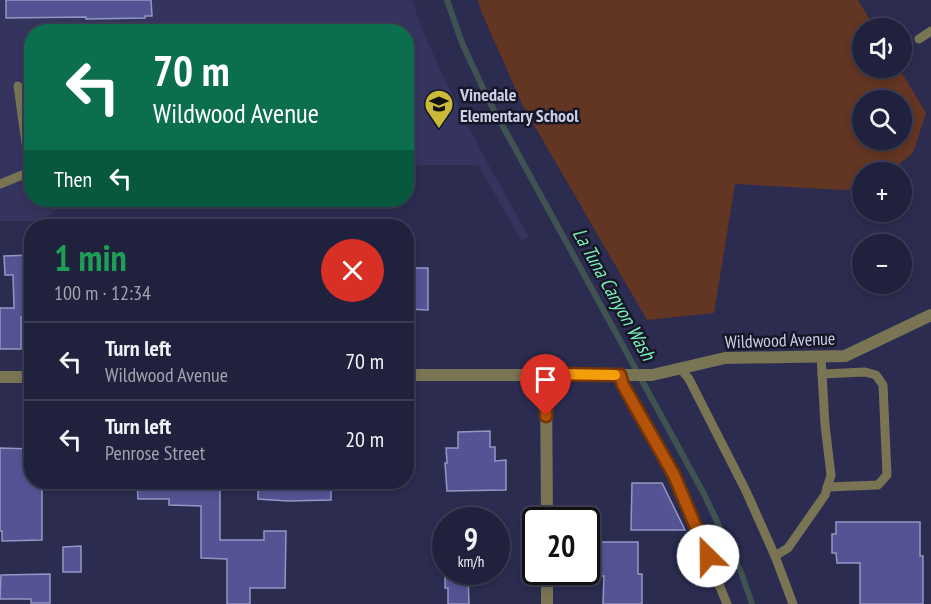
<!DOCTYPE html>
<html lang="en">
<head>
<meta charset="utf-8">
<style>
	body { margin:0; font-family:"PT Sans Narrow",sans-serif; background:#2d2e47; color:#f1f3f6; height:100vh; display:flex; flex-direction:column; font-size:22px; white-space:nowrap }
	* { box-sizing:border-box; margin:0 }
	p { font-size:20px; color:#a2a3af }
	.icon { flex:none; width:33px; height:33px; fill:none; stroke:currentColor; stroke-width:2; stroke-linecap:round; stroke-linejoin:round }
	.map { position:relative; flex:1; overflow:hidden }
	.details { position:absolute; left:24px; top:219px; width:390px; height:270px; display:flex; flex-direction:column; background:#20213c; border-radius:24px; box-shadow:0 3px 9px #0003,0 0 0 2px #3d3e56 }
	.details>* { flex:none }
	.guide { position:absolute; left:24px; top:24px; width:390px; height:183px; border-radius:24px; box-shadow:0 3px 9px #0003,0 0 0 2px #3d3e56; background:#0b6e4f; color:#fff; overflow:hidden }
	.tools { position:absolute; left:852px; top:18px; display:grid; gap:12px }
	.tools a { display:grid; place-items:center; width:60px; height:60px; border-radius:50%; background:#20213c; box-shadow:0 3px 9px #0003,0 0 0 2px #3d3e56; font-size:30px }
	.speed { position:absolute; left:432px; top:507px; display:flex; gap:12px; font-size:30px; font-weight:700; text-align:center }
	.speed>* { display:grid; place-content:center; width:78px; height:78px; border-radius:50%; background:#20213c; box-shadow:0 3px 9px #0003,0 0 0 2px #3d3e56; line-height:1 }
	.speed small { font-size:15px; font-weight:400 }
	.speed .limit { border:3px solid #111; border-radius:9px; background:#fff; color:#111 }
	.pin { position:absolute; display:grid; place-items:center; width:51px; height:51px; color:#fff; margin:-62px -26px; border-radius:50% 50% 50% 0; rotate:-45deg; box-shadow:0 0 6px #0007 }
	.pin .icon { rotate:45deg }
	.me { position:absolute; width:66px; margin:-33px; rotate:337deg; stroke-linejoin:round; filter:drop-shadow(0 0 4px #0008) }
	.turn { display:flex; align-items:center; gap:21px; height:126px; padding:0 30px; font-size:27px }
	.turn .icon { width:78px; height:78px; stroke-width:2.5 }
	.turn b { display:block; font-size:42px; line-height:51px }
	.then { display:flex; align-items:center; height:57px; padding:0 30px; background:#0003; gap:12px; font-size:22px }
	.round { display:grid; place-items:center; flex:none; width:63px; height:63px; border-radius:32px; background:#2d2e47 }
	.head { display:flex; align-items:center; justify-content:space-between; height:102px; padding:0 30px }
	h1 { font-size:36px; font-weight:600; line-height:45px; color:#1e9e55 }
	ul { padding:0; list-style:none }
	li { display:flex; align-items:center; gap:18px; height:78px; padding:0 30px; border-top:2px solid #3d3e56 }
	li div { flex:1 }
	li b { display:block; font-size:22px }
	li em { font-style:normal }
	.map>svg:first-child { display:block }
</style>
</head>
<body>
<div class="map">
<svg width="931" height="604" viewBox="0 0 931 604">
	<rect width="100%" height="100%" fill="#2b2c50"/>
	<polygon fill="#34345f" points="0,0 412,0 422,29 441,72 488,164 529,237 522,241 478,165 407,165 406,32 32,32 32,200 73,200 40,221 0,221"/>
	<path fill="#633523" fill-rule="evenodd" d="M478,0H858L875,28H862V68H899L926,113L913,153L889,172H862V191L735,184L714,313L647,320L523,106L481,11ZM862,100H902V140H862Z"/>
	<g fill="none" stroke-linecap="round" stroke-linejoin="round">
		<polyline stroke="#405252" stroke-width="6" points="447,0 462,43 488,99 704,494 741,572 752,604"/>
	</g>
	<g fill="#545495" stroke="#9497c3" stroke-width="1.5">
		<polygon points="6,0 151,0 152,16 145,16 145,18 86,19 86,17 6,18"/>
		<polygon points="32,255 32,318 21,317 21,349 0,349 0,308 14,308 13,275 5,275 4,256"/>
		<polygon points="406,268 428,268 428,310 406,309"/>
		<polygon points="490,431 490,447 495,447 495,461 506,460 506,490 447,491 445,463 447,463 446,448 458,448 458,432"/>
		<polygon points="0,448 32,449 32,482 42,482 42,540 2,541 2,531 0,531"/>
		<polygon points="137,482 220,482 220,540 264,540 264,531 286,531 285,588 250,588 250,604 227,604 227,559 201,558 201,506 169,505 169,499 138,499"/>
		<polygon points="258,482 331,482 331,500 288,501 258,499"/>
		<polygon points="632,483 662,483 685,530 631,530"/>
		<polygon points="836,522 920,522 920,556 923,556 923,604 860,604 860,563 837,563 836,553 832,553 832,534 836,534"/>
		<polygon points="600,542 638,542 638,574 642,574 642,604 603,604 604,576 600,576"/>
		<polygon points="81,546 81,572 63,572 63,547"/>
		<polygon points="445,572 468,572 469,604 448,604 448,588 445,588"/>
		<polygon points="50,574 50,603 31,603 31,599 0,599 1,575"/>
	</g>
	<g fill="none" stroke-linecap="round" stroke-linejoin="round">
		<g stroke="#787454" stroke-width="9">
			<polyline points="919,39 931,31"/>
			<polyline points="18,86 30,172"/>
			<polyline points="0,184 32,171"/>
			<polyline points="681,369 689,379 746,491 775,556 793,604"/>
			<polyline points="822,374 865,372 876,375 883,385 887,475 878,485 827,487"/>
			<polyline points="620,375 623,385 674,475 727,604"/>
			<polyline points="775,556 788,548 825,495 831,475 825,425 821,357"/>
		</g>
		<g stroke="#787454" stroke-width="12">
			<polyline points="546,374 547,520"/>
			<polyline points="406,375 652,375 725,358 845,356 931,315"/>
			<polyline points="0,377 32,377"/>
			<polyline points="547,572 547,604"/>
		</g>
	</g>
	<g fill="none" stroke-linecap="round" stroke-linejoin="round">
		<g stroke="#753606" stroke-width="15">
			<polyline id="route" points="546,416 546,374 620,375 623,385 674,475 708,556"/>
		</g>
		<use href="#route" stroke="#b45309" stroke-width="10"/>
		<polyline stroke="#f59e0b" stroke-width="10" points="551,374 615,375"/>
	</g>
	<defs>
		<g id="school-pin" transform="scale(1.5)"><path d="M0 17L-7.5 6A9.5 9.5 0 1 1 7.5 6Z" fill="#cbba39" stroke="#161627"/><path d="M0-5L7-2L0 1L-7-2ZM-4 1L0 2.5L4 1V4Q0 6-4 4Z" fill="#111"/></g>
	</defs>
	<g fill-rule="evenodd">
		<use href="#school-pin" x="439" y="104"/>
	</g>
	<g text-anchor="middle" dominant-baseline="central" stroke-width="5" stroke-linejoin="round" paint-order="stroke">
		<g font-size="18" font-weight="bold" fill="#cdcfe6" stroke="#161627" text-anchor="start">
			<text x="460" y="94">Vinedale<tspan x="460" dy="21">Elementary School</tspan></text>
		</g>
		<g font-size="18" fill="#cdcfe6" stroke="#161627">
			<text transform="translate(780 340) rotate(-2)">Wildwood Avenue</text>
		</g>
		<g font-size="20" font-style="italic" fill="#79eeb8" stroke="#161627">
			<text transform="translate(614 294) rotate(61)">La Tuna Canyon Wash</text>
		</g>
	</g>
</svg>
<div class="tools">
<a><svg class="icon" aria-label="sound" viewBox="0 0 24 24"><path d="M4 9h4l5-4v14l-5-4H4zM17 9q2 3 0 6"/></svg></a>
<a><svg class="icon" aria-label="search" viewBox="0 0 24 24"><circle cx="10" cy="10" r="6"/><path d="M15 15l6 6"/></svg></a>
<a>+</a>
<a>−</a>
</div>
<div class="speed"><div>9<small>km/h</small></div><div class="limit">20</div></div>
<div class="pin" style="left:546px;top:416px;background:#d93025"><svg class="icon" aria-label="arrive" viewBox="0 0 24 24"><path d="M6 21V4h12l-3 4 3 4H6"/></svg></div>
<svg class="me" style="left:708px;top:556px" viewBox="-20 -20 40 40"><circle r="19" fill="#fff"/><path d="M0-13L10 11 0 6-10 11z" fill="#b45309"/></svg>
<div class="guide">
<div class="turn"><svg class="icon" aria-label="left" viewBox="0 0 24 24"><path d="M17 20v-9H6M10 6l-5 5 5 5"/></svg><div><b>70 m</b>Wildwood Avenue</div></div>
<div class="then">Then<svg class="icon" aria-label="left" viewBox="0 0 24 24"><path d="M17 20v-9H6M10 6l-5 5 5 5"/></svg></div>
</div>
<section class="details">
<div class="head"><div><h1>1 min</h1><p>100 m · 12:34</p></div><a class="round" style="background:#d93025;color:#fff"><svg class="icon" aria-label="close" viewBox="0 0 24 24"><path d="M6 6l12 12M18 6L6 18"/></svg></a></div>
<ul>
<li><svg class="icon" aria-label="left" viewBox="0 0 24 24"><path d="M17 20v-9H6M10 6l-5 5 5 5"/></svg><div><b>Turn left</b><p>Wildwood Avenue</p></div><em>70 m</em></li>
<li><svg class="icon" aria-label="left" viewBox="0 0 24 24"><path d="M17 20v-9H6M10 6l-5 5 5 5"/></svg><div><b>Turn left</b><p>Penrose Street</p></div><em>20 m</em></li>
</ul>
</section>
</div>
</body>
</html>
